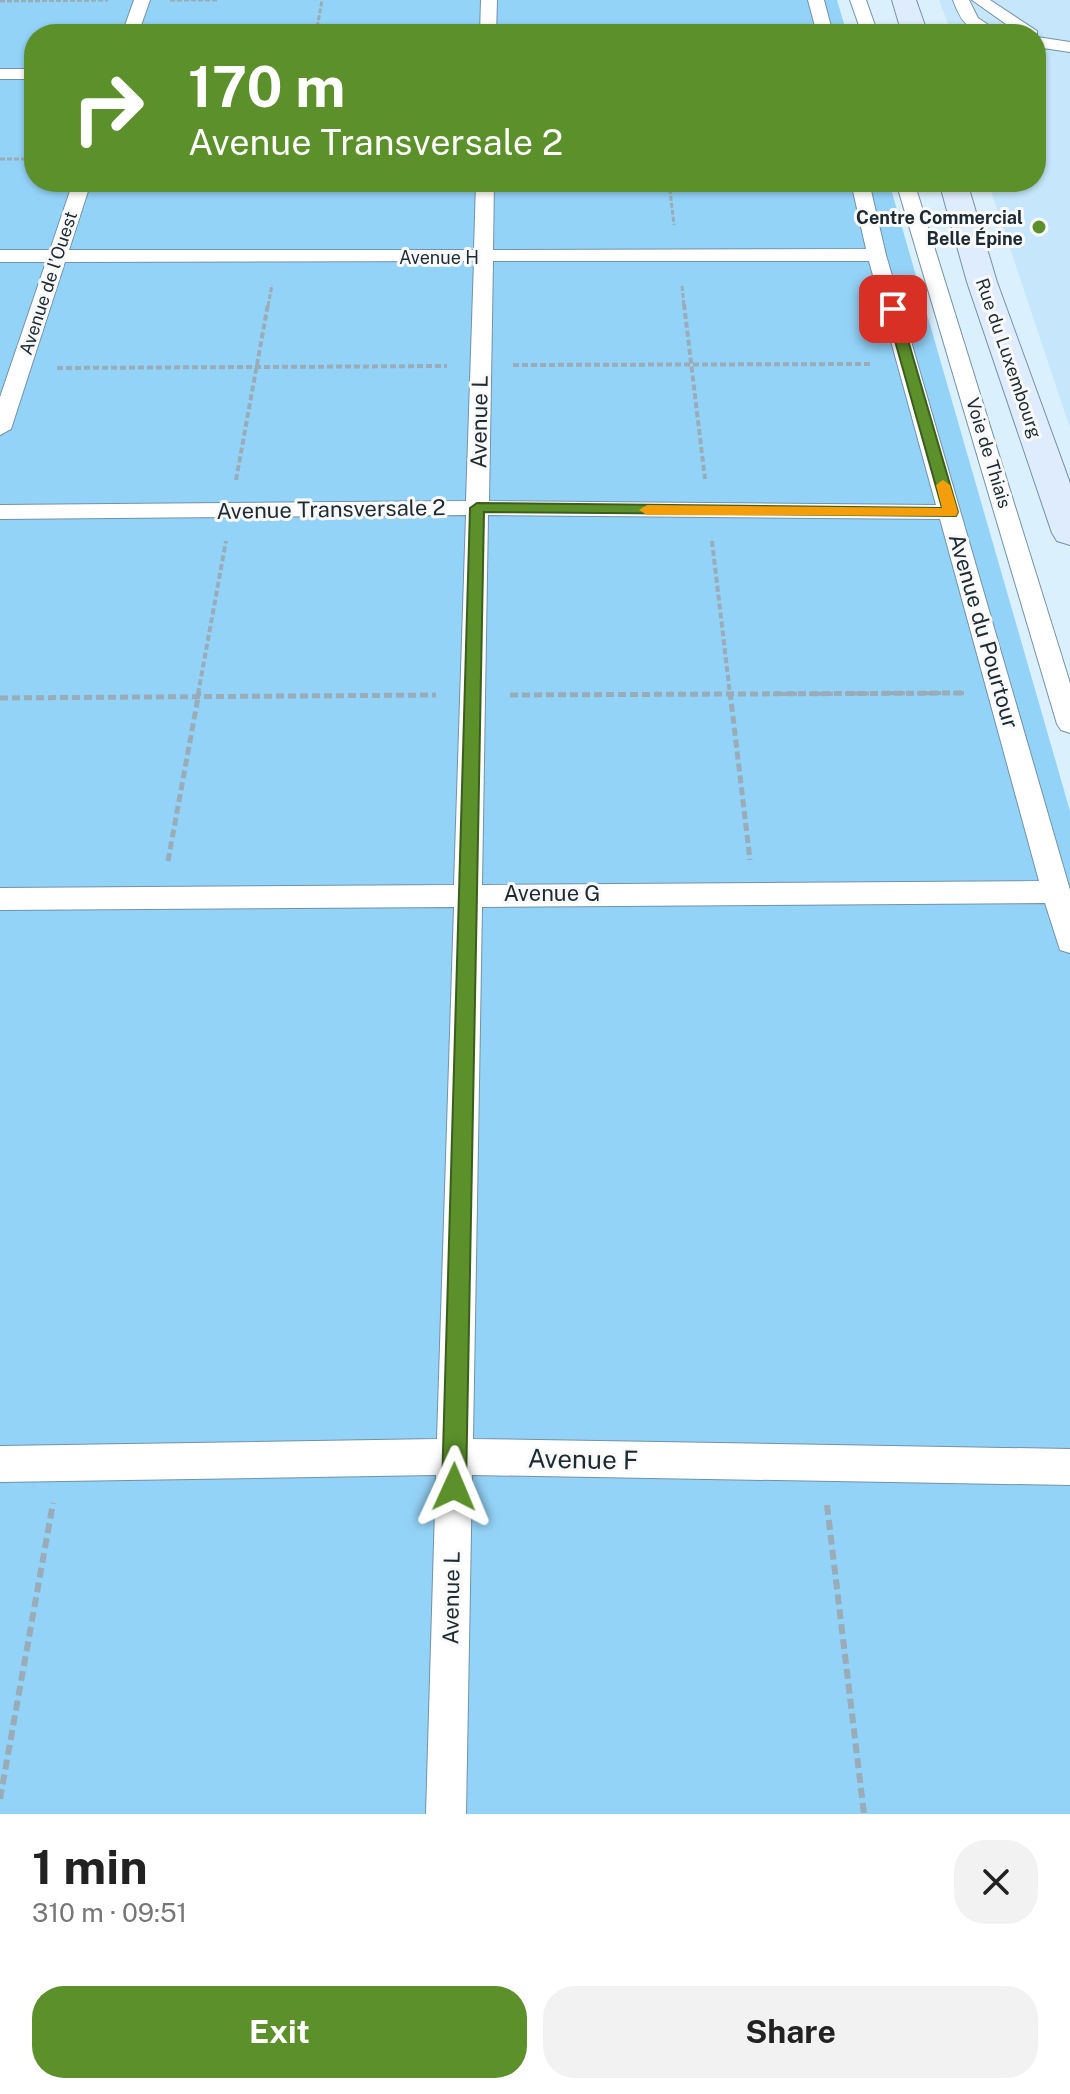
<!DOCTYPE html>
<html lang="en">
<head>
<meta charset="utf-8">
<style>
	body { margin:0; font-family:"Public Sans",sans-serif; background:#f2f2f2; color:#222; height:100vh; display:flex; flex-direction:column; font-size:30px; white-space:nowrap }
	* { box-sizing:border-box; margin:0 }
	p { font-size:26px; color:#767676 }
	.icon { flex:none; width:44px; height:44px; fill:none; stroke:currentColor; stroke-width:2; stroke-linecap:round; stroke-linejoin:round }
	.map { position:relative; height:1814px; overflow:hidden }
	.drawer { display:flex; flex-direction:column; background:#fff; flex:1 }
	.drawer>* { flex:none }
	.top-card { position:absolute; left:24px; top:24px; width:1022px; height:168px; border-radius:32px; box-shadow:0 2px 6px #0004; background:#5b902b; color:#fff; overflow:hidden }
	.pin { position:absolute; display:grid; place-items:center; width:68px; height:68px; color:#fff; margin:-34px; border-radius:16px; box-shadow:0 4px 12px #0006 }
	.me { position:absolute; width:88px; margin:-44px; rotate:1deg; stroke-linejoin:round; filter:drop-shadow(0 0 6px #0008) }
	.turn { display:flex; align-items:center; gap:28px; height:168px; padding:0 32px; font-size:36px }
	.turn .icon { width:104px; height:104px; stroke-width:2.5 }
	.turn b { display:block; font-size:56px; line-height:68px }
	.round { display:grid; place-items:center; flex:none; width:84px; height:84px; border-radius:32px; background:#f2f2f2 }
	.headline { display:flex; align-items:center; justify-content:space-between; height:136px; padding:0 32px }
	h1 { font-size:48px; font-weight:700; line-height:60px }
	.primary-button { display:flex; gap:16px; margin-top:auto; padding:16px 32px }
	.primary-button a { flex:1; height:92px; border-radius:32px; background:#5b902b; color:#fff; font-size:32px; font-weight:700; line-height:92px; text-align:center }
	.primary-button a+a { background:#f2f2f2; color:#222 }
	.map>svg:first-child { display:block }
</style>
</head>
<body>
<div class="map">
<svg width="1070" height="1814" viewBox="0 0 1070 1814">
	<rect width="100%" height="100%" fill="#dbf0fd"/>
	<polygon fill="#c5e6fb" points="939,0 1070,0 1070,428 988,182 1036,182 1036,34 952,34"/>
	<polygon fill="#94d3f8" points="0,0 837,0 847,34 34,34 34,182 889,182 1070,811 1070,1814 0,1814"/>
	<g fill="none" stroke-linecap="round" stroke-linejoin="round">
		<g stroke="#7292a6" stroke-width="2">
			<g id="lane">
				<polygon points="134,0 150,0 138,34 122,34"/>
				<polygon points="481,0 497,0 496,34 480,34"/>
				<polygon points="808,0 824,0 833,34 817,34"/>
				<polygon points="850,0 866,0 878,34 862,34"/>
				<path d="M953,0H969L978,18L1002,34C973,34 963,28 953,0Z"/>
				<polygon points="972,0 990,0 1037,31 1037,37 1070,42 1070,52 1036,47 1036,34 1020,34"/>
				<rect x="0" y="69" width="34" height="10"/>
				<path d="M73,182H91L69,250H474L476,182H494L493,250L866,249L851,182H869L886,255L1070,890V953L1060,950L1045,903L482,907L473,1439L1070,1449V1485L472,1475L466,1814H426L436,1475L0,1482V1446L437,1439L454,907L0,910V888L454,885L466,515L0,519V505L466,501L474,261L65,262L11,429L0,435V397L46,262H0V250H50ZM493,261H869L936,505L489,501ZM488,515L940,519L1039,881L482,885Z"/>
				<polygon points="896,182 914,182 1070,683 1070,733 1061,730 1057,724"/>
			</g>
		</g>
		<g stroke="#7292a6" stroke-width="2">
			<g id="secondary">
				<polygon points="892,0 916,0 928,34 902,34"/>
				<polygon points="939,182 967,182 997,282 1070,483 1070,545 1057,541 1052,533 967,282"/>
			</g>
		</g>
		<g stroke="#99acb7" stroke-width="3" stroke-dasharray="5 2" stroke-linecap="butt">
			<polyline points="170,0 217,0"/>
			<polyline points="0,1 108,0"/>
			<polyline points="316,34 322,0"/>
			<polyline points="0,159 34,159"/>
			<polyline points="669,182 674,225"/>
			<polyline points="682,286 684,306"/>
			<polyline points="268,306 272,285"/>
		</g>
		<g stroke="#99acb7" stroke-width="4" stroke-dasharray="6 3" stroke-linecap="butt">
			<polyline points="684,304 705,479"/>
			<polyline points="513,365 871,364"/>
			<polyline points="57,368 447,366"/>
			<polyline points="236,480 268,304"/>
			<polyline points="712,541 730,694"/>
			<polyline points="198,694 226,541"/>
			<polyline points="764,694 964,693"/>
		</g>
		<g stroke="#99acb7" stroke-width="5" stroke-dasharray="8 4" stroke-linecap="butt">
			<polyline points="730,692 750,860"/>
			<polyline points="510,695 964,693"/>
			<polyline points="0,698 436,695"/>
			<polyline points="168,861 199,692"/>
		</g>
		<g stroke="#99acb7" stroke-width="6" stroke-dasharray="10 5" stroke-linecap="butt">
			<polyline points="827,1505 864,1814"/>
			<polyline points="0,1799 53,1503"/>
		</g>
		<use href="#lane" fill="#fff" fill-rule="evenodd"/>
		<use href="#secondary" fill="#dfecfd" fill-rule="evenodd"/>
	</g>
	<polygon fill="#5b902b" stroke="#3b5e1c" stroke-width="2" points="888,306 899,309 958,512 956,516 484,512 466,1487 462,1495 454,1499 446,1495 442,1487 470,508 477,503 942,508 886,309"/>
	<polygon fill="#f59e0b" points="943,480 950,485 958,512 956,516 647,515 639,510 647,505 942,508 936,485"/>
	<circle fill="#5b902b" stroke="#f9f9f9" stroke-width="3" cx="1039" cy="227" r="8"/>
	<g text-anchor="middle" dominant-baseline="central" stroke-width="6" stroke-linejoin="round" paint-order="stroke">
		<g font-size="18" font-weight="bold" fill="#1c2a32" stroke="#f9f9f9" text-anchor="end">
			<text x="1023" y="217">Centre Commercial<tspan x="1023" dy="21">Belle Épine</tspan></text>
		</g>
		<g font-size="18" fill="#1c2a32" stroke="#f9f9f9">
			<text x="439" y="257">Avenue H</text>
			<text transform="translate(48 283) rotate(-72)">Avenue de l'Ouest</text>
			<text transform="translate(1009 358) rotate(71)">Rue du Luxembourg</text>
			<text transform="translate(989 453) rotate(73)">Voie de Thiais</text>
		</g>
		<g font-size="22" fill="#1c2a32" stroke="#f9f9f9">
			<text transform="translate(479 422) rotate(-89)">Avenue L</text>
			<text transform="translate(331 509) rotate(-1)">Avenue Transversale 2</text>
			<text transform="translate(984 631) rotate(74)">Avenue du Pourtour</text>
			<text x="552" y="893">Avenue G</text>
			<text transform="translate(451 1598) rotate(-89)">Avenue L</text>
		</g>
		<g font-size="26" fill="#1c2a32" stroke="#f9f9f9">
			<text transform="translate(583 1459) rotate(1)">Avenue F</text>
		</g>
	</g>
</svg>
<div class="pin" style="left:893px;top:309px;background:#d93025"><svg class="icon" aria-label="arrive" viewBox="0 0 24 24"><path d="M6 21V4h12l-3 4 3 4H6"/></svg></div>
<svg class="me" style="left:454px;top:1487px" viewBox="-20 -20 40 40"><path d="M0-17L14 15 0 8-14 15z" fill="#5b902b" stroke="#fff" stroke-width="4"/></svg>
<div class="top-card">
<div class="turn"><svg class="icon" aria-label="right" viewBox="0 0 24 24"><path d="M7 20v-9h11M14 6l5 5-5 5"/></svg><div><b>170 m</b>Avenue Transversale 2</div></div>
</div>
</div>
<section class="drawer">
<div class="headline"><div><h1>1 min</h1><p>310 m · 09:51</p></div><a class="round"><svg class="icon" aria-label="close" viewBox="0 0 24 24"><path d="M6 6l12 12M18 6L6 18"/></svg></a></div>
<div class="primary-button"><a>Exit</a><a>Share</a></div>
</section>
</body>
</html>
